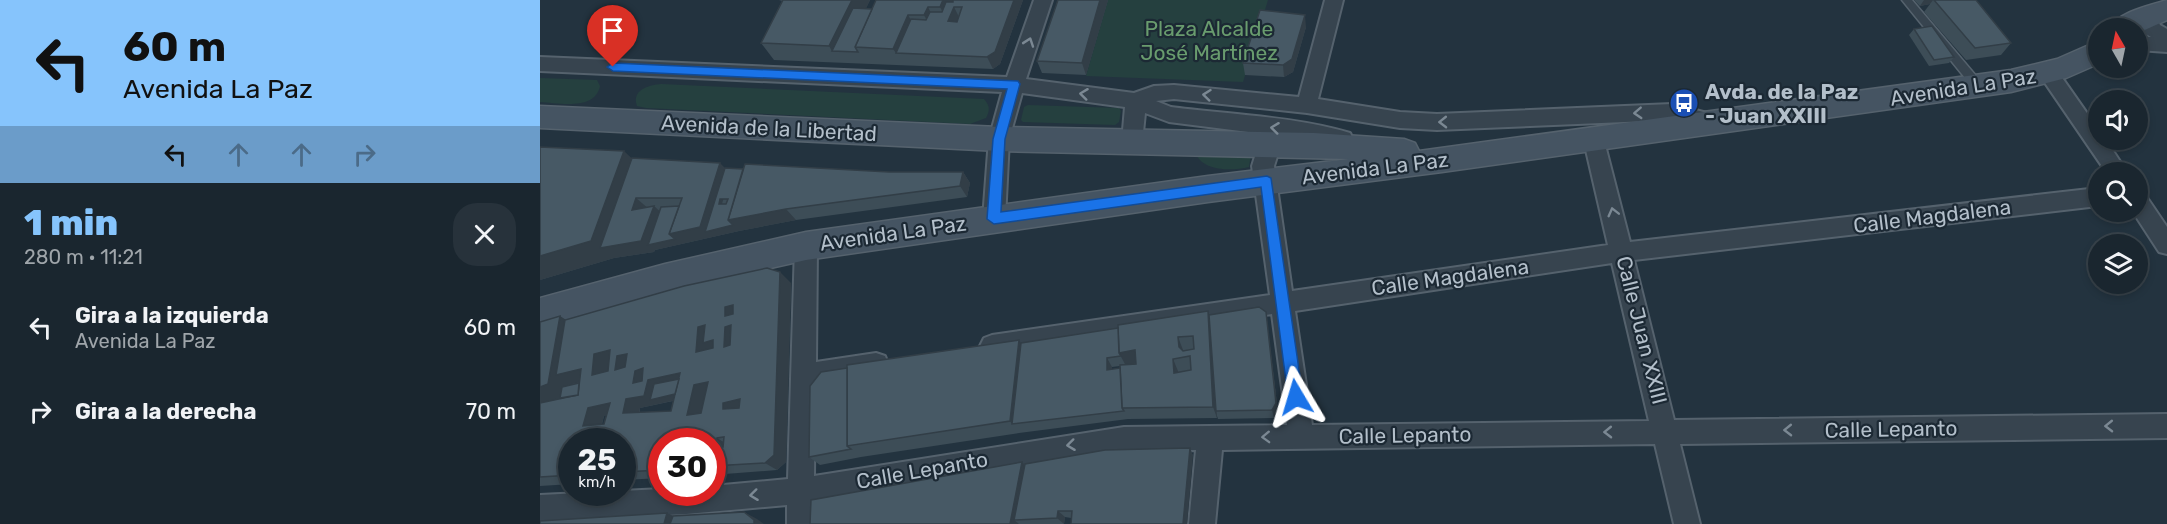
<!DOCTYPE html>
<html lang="es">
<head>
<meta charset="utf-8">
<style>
	body { margin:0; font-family:Rubik,sans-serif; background:#27323b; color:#f1f3f6; height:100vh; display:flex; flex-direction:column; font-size:22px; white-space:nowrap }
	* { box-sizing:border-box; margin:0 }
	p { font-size:20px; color:#9fa5aa }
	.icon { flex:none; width:33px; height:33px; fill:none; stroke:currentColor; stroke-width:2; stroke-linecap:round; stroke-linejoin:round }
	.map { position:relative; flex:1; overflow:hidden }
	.drawer { display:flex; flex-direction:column; background:#1a262f; width:540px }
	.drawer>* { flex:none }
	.banner { background:#86c4fc; color:#111; overflow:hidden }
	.needle { width:39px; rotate:351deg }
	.buttons { position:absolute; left:1548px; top:18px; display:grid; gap:12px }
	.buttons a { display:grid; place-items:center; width:60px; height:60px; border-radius:50%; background:#1a262f; box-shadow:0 3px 9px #0003,0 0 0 2px #38434b; font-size:30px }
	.speed { position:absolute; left:18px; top:428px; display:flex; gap:12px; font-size:30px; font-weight:700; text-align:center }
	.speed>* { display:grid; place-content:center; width:78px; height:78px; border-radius:50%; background:#1a262f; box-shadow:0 3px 9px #0003,0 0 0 2px #38434b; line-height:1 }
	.speed small { font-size:15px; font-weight:400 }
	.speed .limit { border:9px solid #d22; background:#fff; color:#111 }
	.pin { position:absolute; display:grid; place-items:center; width:51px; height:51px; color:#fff; margin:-62px -26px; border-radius:50% 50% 50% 0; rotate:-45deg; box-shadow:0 0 6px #0007 }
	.pin .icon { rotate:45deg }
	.me { position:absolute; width:66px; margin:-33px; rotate:353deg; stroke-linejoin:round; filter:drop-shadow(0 0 4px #0008) }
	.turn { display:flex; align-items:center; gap:21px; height:126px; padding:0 24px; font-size:27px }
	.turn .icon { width:78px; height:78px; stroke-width:2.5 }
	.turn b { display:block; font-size:42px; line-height:51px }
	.lanes { display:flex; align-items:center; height:57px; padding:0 24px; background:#0003; justify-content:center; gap:30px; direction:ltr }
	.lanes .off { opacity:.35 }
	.round { display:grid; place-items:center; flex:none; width:63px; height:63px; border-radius:24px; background:#27323b }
	.overview { display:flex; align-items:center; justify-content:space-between; height:102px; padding:0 24px }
	h1 { font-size:36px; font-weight:800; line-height:45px; color:#86c4fc }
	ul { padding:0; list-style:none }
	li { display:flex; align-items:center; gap:18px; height:84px; padding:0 24px }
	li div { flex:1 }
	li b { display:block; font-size:22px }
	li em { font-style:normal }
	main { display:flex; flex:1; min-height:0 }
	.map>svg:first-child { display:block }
</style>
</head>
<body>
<main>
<section class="drawer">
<div class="banner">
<div class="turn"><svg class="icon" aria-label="left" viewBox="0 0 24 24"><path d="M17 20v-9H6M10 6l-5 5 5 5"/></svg><div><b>60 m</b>Avenida La Paz</div></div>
<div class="lanes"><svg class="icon" aria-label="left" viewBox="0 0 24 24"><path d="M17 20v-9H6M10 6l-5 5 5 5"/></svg><svg class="icon off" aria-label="ahead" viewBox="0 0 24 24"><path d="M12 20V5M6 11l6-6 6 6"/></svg><svg class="icon off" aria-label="ahead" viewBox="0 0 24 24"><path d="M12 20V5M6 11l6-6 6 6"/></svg><svg class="icon off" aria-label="right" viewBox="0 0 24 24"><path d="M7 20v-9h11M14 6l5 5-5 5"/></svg></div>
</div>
<div class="overview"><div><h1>1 min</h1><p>280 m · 11:21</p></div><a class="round"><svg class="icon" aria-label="close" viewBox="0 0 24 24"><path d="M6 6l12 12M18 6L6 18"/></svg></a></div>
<ul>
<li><svg class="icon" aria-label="left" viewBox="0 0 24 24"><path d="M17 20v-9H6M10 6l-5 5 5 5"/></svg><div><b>Gira a la izquierda</b><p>Avenida La Paz</p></div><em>60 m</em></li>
<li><svg class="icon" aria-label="right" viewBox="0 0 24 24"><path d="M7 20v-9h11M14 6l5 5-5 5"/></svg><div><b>Gira a la derecha</b></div><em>70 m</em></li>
</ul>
</section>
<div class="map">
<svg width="1627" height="524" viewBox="0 0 1627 524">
	<rect width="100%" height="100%" fill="#23333f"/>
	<g fill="#25403f">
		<polygon points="568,0 728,0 703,82 546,76"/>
		<path d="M0,78L57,80L60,86C55,111 19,103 0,102Z"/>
		<path d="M121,84L444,99C450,106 450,110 446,118L430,124L106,108L97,106C91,90 109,85 121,84Z"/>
		<polygon points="488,105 579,108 581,111 579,122 575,125 483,122 481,120 484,107"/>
		<path d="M655,152L711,154L709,167C692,171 662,172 655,152Z"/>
	</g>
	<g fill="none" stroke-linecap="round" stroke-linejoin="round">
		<g stroke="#55626d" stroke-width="3">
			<polygon id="service" points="1362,0 1372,0 1442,83 1443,86 1442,89 1434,89"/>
		</g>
		<g stroke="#55626d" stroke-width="4">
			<g id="minor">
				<path d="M494,0H512L486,79L594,93L614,86L634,85L759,97L785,0H803L778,99L860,112L897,114L1132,104L1179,116L1182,122L1179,128L1172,130L1132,120L897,130L860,128L767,113L634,99L616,101L631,107C686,114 758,117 810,133L813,139L810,145L803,147L763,139L629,122L605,113L602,142L599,148L592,150L585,148L582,142L585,107L482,93L469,139L465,219L462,225L454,228L446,225L443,219L449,139L462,92L0,71V57L467,77Z"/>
				<polygon points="1607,9 1614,11 1620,25 1627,29 1627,52 1598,50 1598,36 1611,37 1606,34 1598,16 1600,11"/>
				<polygon points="1509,67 1516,69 1558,129 1558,140 1566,140 1587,172 1566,172 1499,74 1502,69"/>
				<path d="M1053,129L1060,131L1063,137L1090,242L1558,188V206L1094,260L1134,420L1627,414V438L1140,444L1160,524H1134L1115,444L682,450L675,524H649L656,450L584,451L274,501L273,524H247V505L146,514L0,521V495L122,489V492H172V486L248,479L255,246L258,239L266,237L274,239L277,246L276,362L336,353L345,356L348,364L345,372L336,375L275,384L274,476L584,427L747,425L732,314L452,357L444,354L440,346L444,338L452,335L730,295L712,166L717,150L724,138L731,136L738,138L741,144L734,166L752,291L1068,245L1043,137L1046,131ZM1072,263L1109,421L772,425L755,311Z"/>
				<polygon points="1598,193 1606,196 1627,227 1627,254 1619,252 1593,212 1598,212"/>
			</g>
		</g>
		<g stroke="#55626d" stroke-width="3">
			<g id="secondary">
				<path d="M1627,0V20L1598,33V28H1570C1580,11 1609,6 1627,0Z"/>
				<polygon points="1558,41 1558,64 1526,78 1471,92 902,172 668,202 266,260 125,292 0,328 0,298 125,264 266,232 668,176 809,159 459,151 0,128 0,106 459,127 774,133 864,139 875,143 879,151 1471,70 1517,59"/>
			</g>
		</g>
		<use href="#service" fill="#37444f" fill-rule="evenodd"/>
		<use href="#minor" fill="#37444f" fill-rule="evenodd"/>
		<use href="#secondary" fill="#455462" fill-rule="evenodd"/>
	</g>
	<g fill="#3d4d57" fill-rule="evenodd">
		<polygon points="239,0 330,0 326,8 332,9 483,0 460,64 453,69 234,60 221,43 242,1"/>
		<polygon points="518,0 568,0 546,75 502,73 497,61"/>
		<polygon points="1374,0 1436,0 1471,43 1461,55 1426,60 1384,12 1390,4 1380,6"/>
		<polygon points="766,27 753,72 744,77 705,75 703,63"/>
		<polygon points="1374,29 1414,57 1409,63 1389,66 1369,35"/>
		<polygon points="92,158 185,168 349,172 423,172 430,183 427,197 256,220 199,231 115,250 114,252 74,258 0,280"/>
		<path d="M251,283L246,462L237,470L172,475V441H122V478L82,480V441H32V484L0,486V322L25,320ZM133,401L131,411L100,413V408ZM67,415L64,424H62L64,416Z"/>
		<path d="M669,315L727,322L738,412L734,418L678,419L676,413L677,418L588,419L479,433L321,457L280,465L269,457L307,368L479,340L481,343ZM580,366V368L572,370V367Z"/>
		<polygon points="650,448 653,456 531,518 525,517 524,524 270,524 485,464"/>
	</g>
	<g fill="#323e47">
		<polygon points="312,0 330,0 306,51 292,51 289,46"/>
		<polygon points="401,0 414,0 414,7 420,19 414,33 400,7"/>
		<polygon points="474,0 483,0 460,64 453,69 447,57"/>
		<polygon points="560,0 568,0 546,75 542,63"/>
		<polygon points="1384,0 1393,0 1390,4 1380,6"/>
		<polygon points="388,7 396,24 393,32 384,15"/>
		<polygon points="368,15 378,32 356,53 353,49"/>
		<polygon points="765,15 766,27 753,72 744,77 743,65"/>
		<polygon points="84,151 104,170 78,245 114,206 126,217 129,234 180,163 191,174 174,230 188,220 246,209 256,220 199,231 115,250 114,252 74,258 0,280 0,256"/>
		<polygon points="423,172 430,183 427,197 420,186"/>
		<polygon points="96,198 109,209 92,210"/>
		<polygon points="240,272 251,283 246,462 237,470 225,463"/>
		<polygon points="193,305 205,315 185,316 185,307"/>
		<polygon points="668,311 672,324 677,418 673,407"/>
		<polygon points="726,312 738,412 734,418 732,410"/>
		<polygon points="20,316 40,329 41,369 57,378 32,384 30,396 0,405 0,387"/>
		<polygon points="165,325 173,340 176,353 170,348 169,361 156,352 158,327"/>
		<polygon points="191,325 197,356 184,347 185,327"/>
		<polygon points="638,337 643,350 643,357 639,347"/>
		<polygon points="479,340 488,353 472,424 470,421"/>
		<polygon points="70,350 87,354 101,363 52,375 54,354"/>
		<polygon points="595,350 601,362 586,366 579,353"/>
		<polygon points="567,358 572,367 572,379 567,370"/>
		<polygon points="633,359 638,371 639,385 634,373"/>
		<polygon points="103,368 140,373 150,397 100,408 98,422 83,413 83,412 64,416 59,434 43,426 48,408 86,399 93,383 95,371"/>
		<polygon points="168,382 161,423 147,415 154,385"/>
		<polygon points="200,399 213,408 183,409 183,403"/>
		<polygon points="177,438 190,446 175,448"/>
		<polygon points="650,448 653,456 647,524 643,524"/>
		<polygon points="482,462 492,472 474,520 479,524 470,524"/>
		<polygon points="518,511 525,517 524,524 517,518"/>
		<polygon points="204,512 217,519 224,524 214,524"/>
		<polygon points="127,513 147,522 147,524 124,524"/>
	</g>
	<g fill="#475965" stroke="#323e47" stroke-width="1.5" fill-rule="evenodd">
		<polygon points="243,0 312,0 289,46 221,43"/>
		<polygon points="336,0 403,0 400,7 388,7 384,15 368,15 353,49 315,47"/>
		<path d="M413,0H474L455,52L447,57L356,53L371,19L386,20L390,12H402L406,2H413ZM414,7H422L417,22L408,21Z"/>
		<polygon points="518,0 560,0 542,63 497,61"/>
		<polygon points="1394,0 1436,0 1471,43 1435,48"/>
		<polygon points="313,8 332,9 315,47 318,52 292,51"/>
		<polygon points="720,10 765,15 752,59 743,65 703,63"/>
		<polygon points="1392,26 1414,57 1394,60 1374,29"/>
		<polygon points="0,147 84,151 51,241 0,256"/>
		<polygon points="92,158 180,163 160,227 129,234 142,198 96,198 92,210 114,206 101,241 60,248"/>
		<polygon points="205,164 349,172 423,172 420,186 246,209 188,220"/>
		<path d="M185,168L203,169L188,220L193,225L165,232ZM180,199H188L186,204H179Z"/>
		<polygon points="139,206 129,234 135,239 108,245 121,207"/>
		<path d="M227,268L240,272L234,455L225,463L172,466V441H122V470L82,472V441H32V475L0,477V403L38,395L41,369L16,375L25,320L144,286ZM193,305V314L185,316V307ZM165,325L163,343L173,340V348L156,352L158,327ZM191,325L190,345L184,347L185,327ZM70,350L68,371L52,375L54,354ZM87,354L85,367L75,370L77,356ZM103,368L102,381L93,383L95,371ZM140,373L131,411L83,413L86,399L104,396L108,380ZM168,382L161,413L147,415L154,385ZM200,399L199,408L183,409V403ZM70,403L64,424L43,426L48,408ZM184,437L183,447L175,448L177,438Z"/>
		<polygon points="719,307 726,312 736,403 732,410 676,411 669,315"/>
		<path d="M668,311L673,407L582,408L580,365L596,364L595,350L579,353L578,325ZM653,336L654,349L643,351L639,347L638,337ZM650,356L651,370L634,373L633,359Z"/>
		<polygon points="20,316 8,384 0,387 0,322"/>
		<polygon points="578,328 579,353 581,356 567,358 567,370 580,368 582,408 584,411 472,424 481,343"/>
		<polygon points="479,340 470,421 307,446 307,365"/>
		<polygon points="307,368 307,446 311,449 269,457 270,386 281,372"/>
		<polygon points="139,379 135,394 110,400 114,384"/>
		<polygon points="39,383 38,395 20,398 22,387"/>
		<polygon points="650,448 643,524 531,524 532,511 518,511 517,518 474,520 485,464 565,450"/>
		<polygon points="482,462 470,524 270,524 271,500"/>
		<polygon points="204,512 214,520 214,524 130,524 133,516"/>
		<polygon points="127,513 124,524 0,524 0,521"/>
	</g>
	<defs><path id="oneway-chevron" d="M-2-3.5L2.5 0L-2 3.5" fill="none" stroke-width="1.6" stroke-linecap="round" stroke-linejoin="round" transform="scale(1.5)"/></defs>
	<g stroke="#7b8893">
		<use href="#oneway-chevron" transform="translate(489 42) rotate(-71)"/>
		<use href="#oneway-chevron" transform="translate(544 94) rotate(-173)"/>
		<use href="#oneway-chevron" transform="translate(667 95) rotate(-174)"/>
		<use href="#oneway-chevron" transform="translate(1098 113) rotate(177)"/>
		<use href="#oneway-chevron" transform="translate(903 122) rotate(179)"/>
		<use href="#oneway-chevron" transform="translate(735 128) rotate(-173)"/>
		<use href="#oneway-chevron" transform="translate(1073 212) rotate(-104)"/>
		<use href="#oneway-chevron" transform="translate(1569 426) rotate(179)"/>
		<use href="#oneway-chevron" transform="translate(1248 430) rotate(179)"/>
		<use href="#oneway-chevron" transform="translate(1068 432) rotate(179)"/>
		<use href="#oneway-chevron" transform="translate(726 437) rotate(178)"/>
		<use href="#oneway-chevron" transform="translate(531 445) rotate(173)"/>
		<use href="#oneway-chevron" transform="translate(214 495) rotate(173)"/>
	</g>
	<polygon fill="#1a73e8" stroke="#114b97" stroke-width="1.5" points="73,63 478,81 480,84 465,139 461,212 727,176 731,178 763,397 761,401 756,404 751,401 748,397 721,187 454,224 447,219 453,139 467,89 73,71 67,67"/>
	<defs>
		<g id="bus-disc" transform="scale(1.5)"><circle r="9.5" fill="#1a4fb4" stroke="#1c2934"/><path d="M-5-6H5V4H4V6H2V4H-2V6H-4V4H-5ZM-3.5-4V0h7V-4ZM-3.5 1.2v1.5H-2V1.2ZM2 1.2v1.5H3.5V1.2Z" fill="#fff"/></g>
	</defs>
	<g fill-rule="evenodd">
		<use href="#bus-disc" x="1144" y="103"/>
	</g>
	<g text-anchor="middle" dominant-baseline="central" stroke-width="4.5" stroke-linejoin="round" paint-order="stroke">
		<g font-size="21" fill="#699c6e" stroke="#1c2934">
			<text x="669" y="28">Plaza Alcalde<tspan x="669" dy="24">José Martínez</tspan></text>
		</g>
		<g font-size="21" fill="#b3bfca" stroke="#1c2934">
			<text transform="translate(1423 87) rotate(-9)">Avenida La Paz</text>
			<text transform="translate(229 128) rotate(3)">Avenida de la Libertad</text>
			<text transform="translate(835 168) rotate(-7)">Avenida La Paz</text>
			<text transform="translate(1392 216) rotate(-7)">Calle Magdalena</text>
			<text transform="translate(353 233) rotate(-8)">Avenida La Paz</text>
			<text transform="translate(910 277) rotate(-8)">Calle Magdalena</text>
			<text transform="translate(1102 330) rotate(76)">Calle Juan XXIII</text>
			<text transform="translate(1351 429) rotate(-1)">Calle Lepanto</text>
			<text transform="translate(865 435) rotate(-1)">Calle Lepanto</text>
			<text transform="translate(382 470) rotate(-10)">Calle Lepanto</text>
		</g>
		<g font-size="21" font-weight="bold" fill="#b3bfca" stroke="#1c2934" text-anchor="start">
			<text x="1165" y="91">Avda. de la Paz<tspan x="1165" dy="24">- Juan XXIII</tspan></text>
		</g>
	</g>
</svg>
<div class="buttons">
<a><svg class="needle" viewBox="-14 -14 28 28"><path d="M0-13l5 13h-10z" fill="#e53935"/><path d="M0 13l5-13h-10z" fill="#9fa5aa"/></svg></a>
<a><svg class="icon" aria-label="sound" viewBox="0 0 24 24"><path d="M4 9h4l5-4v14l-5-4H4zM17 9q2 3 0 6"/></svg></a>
<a><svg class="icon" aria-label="search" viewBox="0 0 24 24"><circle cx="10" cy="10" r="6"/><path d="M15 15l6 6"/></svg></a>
<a><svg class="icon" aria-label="layers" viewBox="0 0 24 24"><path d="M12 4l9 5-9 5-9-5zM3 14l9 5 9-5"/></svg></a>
</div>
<div class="speed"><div>25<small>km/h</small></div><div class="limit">30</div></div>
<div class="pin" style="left:73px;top:67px;background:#d93025"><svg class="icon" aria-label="arrive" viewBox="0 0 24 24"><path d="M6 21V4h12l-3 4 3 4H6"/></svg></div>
<svg class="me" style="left:756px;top:397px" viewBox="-20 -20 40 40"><path d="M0-17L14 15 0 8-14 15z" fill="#1a73e8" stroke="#fff" stroke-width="4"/></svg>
</div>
</main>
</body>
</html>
